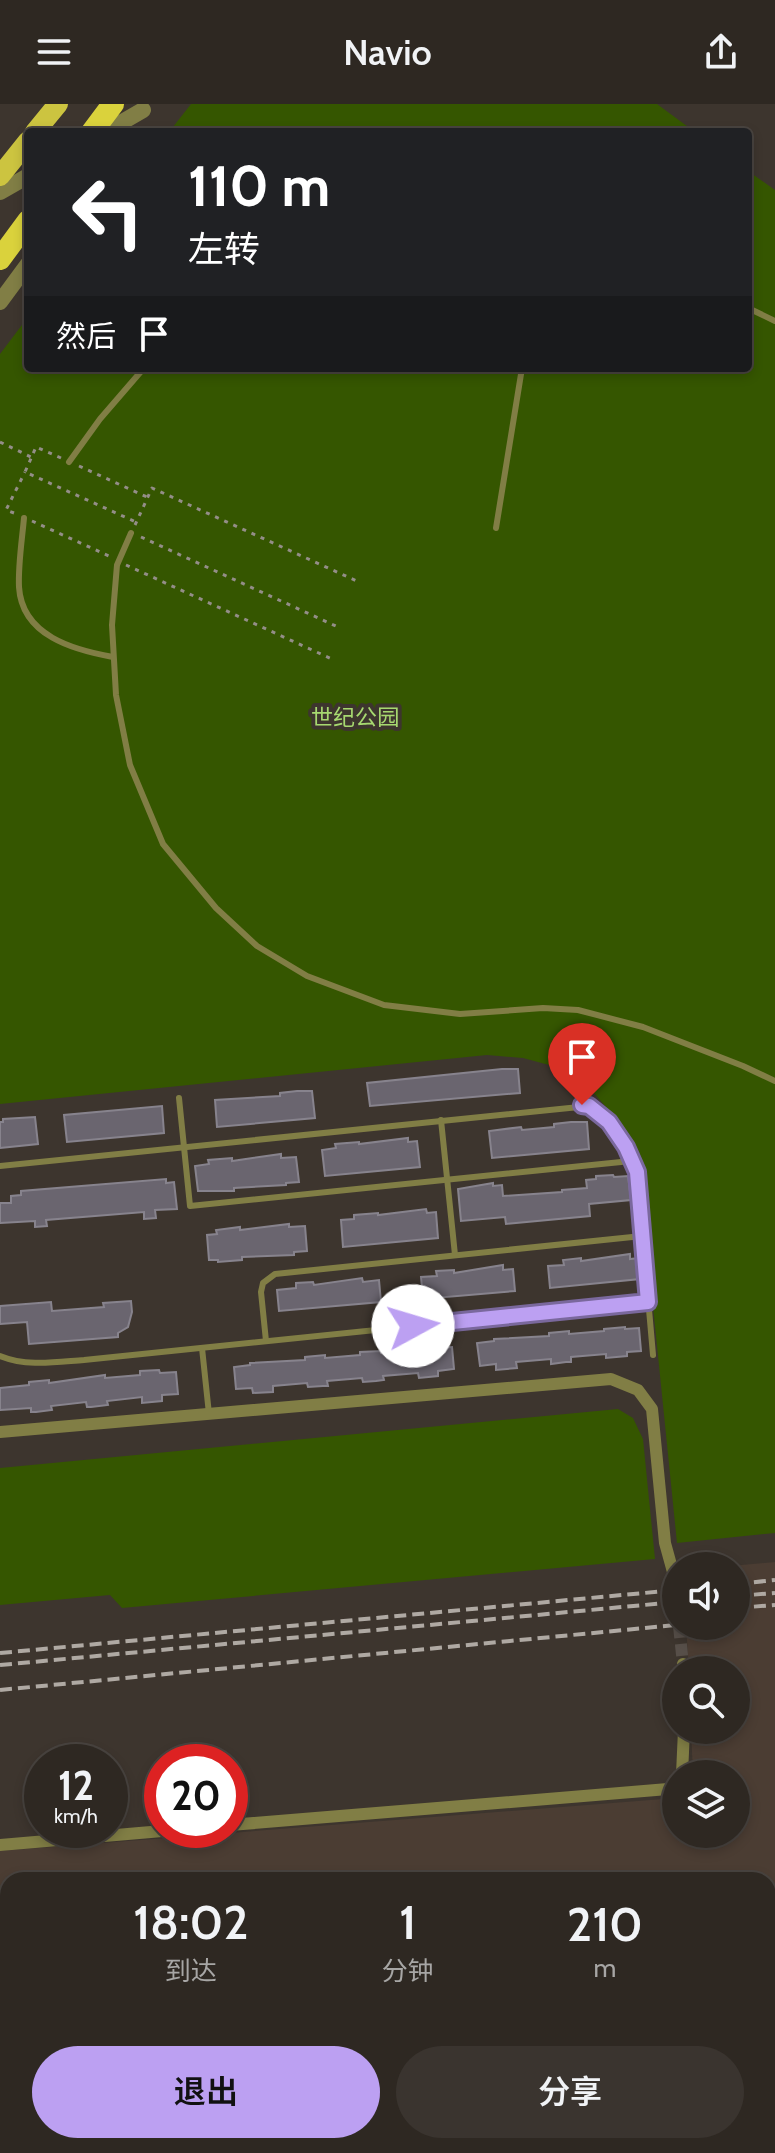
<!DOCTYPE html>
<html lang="zh">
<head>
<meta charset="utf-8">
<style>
	body { margin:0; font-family:Cabin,"Noto Sans SC",sans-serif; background:#3a342f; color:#f1f3f6; height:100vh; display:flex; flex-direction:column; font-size:30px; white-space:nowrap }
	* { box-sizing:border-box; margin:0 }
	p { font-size:26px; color:#a7a6a5 }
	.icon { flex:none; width:44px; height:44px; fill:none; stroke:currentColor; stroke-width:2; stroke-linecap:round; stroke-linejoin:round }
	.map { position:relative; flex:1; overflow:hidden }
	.sheet { position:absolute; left:0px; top:1768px; width:776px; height:282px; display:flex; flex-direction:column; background:#2e2822; border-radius:24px 24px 0 0; box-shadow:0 4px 12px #0003,0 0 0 2px #494440 }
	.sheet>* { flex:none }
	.hud { position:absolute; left:24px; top:24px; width:728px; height:244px; border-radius:8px; box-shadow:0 4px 12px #0003,0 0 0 2px #494440; background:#202124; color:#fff; overflow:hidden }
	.fabs { position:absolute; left:662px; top:1448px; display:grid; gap:16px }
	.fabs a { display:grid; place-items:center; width:88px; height:88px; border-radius:50%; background:#2e2822; box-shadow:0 4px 12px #0003,0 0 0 2px #494440; font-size:40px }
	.speed { position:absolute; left:24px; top:1640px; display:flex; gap:16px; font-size:40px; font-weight:700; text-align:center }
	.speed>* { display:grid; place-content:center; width:104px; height:104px; border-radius:50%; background:#2e2822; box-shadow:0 4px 12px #0003,0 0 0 2px #494440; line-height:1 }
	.speed small { font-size:20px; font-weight:400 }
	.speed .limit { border:12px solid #d22; background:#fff; color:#111 }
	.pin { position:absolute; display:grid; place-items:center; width:68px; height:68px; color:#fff; margin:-82px -34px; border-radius:50% 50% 50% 0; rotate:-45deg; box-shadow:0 0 8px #0007 }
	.pin .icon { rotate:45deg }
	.me { position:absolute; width:88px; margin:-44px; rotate:84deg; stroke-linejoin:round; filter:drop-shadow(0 0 6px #0008) }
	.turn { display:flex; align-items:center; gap:28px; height:168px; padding:0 32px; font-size:36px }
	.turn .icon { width:104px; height:104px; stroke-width:2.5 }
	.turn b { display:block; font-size:56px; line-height:68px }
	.then { display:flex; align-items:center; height:76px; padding:0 32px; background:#0003; gap:16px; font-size:30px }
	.eta { display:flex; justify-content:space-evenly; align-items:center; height:136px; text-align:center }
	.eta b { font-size:48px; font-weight:600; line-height:56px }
	.button { display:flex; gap:16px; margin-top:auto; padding:16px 32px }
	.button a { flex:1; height:92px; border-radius:48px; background:#bca0f2; color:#111; font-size:32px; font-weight:600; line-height:92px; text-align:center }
	.button a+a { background:#3a342f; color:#f1f3f6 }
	header { display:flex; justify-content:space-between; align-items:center; height:104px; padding:0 32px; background:#2e2822; font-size:36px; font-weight:600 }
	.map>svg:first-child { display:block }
</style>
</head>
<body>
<header><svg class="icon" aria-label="menu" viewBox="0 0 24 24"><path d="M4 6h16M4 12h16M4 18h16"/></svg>Navio<svg class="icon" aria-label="share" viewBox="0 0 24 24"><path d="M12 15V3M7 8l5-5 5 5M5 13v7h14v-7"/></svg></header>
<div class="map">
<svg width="775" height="2049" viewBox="0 0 775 2049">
	<rect width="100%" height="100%" fill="#3d352e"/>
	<path fill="#4b3d33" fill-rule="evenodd" d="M775,1458V2049H0V1747L676,1694V1730H736V1670H693L691,1626H736V1566H689L686,1522H736V1462H730ZM8,1776H768V2042H8Z"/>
	<g fill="#355600">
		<polygon points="191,0 657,0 695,28 169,28"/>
		<polygon points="748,67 775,86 775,1429 677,1439 640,1074 615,1013 592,987 571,971 549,961 523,954 487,951 0,1000 0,250 28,213 28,264 748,264"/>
		<polygon points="618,1305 633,1314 643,1335 655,1455 122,1504 110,1491 0,1501 0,1364"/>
	</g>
	<g fill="#6a656f" stroke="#87838d" stroke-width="2">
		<polygon points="502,965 518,965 520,989 370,1002 367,979"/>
		<polygon points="297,987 312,987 315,1014 217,1023 215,996 280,992 280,989"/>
		<polygon points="162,1002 164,1029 67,1038 64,1011"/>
		<polygon points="35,1013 38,1040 0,1044 0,1018 3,1018 3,1015"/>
		<polygon points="571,1018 587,1018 589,1045 492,1054 489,1027 521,1023 522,1026 554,1023 554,1020"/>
		<polygon points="408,1034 408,1038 417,1037 420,1063 325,1072 322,1046 336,1044 335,1040 359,1038 359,1040"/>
		<polygon points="281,1050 281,1054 296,1053 299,1078 286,1079 286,1081 234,1084 234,1087 198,1087 195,1062 209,1060 208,1056 232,1054 232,1057"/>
		<polygon points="613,1071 614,1073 628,1072 631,1096 589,1100 590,1112 506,1120 505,1113 461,1117 458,1085 493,1079 493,1082 502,1081 503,1092 562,1088 562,1086 587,1084 586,1076 596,1075 596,1072"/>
		<polygon points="166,1075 166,1079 174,1078 177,1105 155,1106 156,1114 144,1115 144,1108 46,1116 47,1122 35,1123 35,1117 0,1119 0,1099 11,1099 11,1092 21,1091 21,1087"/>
		<polygon points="426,1105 427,1109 436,1108 438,1134 343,1143 341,1116 354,1115 354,1111 378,1109 378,1111"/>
		<polygon points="289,1120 289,1123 305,1122 307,1147 294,1148 294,1151 242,1153 242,1156 218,1158 218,1156 209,1156 207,1131 217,1130 216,1126 240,1123 240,1126"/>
		<polygon points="630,1150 630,1155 638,1154 640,1175 550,1184 548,1162 564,1161 563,1156 581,1154 581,1157"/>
		<polygon points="503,1161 503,1166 513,1165 515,1187 423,1195 421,1173 437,1172 436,1167 454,1166 454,1169"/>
		<polygon points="362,1174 363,1178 379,1176 381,1198 279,1207 277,1186 296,1184 296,1179 313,1178 314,1181"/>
		<polygon points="131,1197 132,1208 128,1223 118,1229 118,1233 29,1240 27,1218 0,1220 0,1202 51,1198 52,1207 104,1203 103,1199"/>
		<polygon points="625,1223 625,1225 639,1224 641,1247 627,1248 627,1252 606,1254 606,1250 571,1253 571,1258 566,1258 551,1260 551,1255 516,1258 517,1264 496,1266 496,1260 480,1262 477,1239 494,1237 494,1235 549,1232 549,1229 569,1227 569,1230 604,1227 604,1225"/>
		<polygon points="436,1241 436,1244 452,1243 454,1265 438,1267 438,1272 419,1274 418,1269 383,1272 384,1276 376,1277 363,1278 362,1274 327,1277 328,1282 323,1282 308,1283 307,1279 273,1282 273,1288 253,1289 252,1284 236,1285 234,1263 250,1261 250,1259 305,1256 305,1253 325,1251 325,1254 360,1251 360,1248 381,1247 381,1249 416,1246 416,1243"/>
		<polygon points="159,1266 160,1269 176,1268 178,1290 162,1291 162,1297 142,1299 142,1293 107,1297 108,1301 91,1303 87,1303 86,1298 51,1302 52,1306 36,1308 31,1308 31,1304 0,1306 0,1284 29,1281 29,1278 49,1276 49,1279 105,1271 105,1274 140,1271 140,1267"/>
	</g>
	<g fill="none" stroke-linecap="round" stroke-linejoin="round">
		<g stroke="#574f49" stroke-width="12" stroke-dasharray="12 6" stroke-linecap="butt">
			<polyline points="673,1468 676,1493"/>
			<polyline points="679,1522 683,1560"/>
		</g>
		<g stroke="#948e88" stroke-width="3" stroke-dasharray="4 6" stroke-linecap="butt">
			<polyline points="0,338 31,353"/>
			<polyline points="61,354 36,343 25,368 136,418"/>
			<polyline points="79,362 147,393"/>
			<polyline points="14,409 6,406 25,368"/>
			<polyline points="32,417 109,452"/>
			<polyline points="135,421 152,384 359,478"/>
			<polyline points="141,433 338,523"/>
			<polyline points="126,461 334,556"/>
		</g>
		<g stroke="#817e45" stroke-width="6">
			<polyline points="748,204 775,217"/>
			<polyline points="69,358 100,315 144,264"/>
			<path d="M24,414C22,436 18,461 19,483C22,532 74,546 113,553"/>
			<polyline points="496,424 522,264"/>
			<polyline points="131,429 117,461 112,521 116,591 130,661 163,740 216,804 257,842 307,872 384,901 460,910 543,904 578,906 643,923 743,962 775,977"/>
			<polyline points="179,994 190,1102 631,1057"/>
			<polyline points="441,1016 455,1151"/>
			<path d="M0,1062L589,1002C614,1017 626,1043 637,1068L653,1251"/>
			<polyline points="266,1237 261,1188 263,1179 275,1170 642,1132"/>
			<polyline points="202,1244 209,1310"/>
			<path d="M0,1252C27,1263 56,1258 84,1256L648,1198"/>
		</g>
		<g stroke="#817e45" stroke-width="12">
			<polyline points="0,1328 611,1275 638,1286 652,1305 665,1439 673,1468"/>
			<polyline points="683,1560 683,1566"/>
			<polyline points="682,1670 684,1626"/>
			<polyline points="230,1721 668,1685 676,1677"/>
			<polyline points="0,1741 174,1726"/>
		</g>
		<g stroke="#817e45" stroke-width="16">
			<polyline points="105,28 143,6"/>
			<polyline points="0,88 28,72"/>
			<polyline points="0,198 28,160"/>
		</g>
		<g stroke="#ccc440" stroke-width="20">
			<polyline points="35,28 58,0"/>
			<polyline points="0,72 28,37"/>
		</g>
		<g stroke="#dad23c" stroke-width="22">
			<polyline points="92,28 113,0"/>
			<polyline points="0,155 28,117"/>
		</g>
		<g stroke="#afa9a3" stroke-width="4" stroke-dasharray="12 6" stroke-linecap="butt">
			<polyline points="736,1480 775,1476"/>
			<polyline points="736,1492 775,1489"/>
			<polyline points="736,1504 775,1501"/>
			<polyline points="0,1549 676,1486"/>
			<polyline points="0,1561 676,1498"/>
			<polyline points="0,1586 676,1521"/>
		</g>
	</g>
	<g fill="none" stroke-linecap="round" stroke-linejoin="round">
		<g stroke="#7a689d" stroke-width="20">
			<polyline id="route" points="413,1222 648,1198 637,1068 626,1043 609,1018 589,1002 582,1001"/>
		</g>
		<use href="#route" stroke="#bca0f2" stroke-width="14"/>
	</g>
	<g text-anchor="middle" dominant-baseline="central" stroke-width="8" stroke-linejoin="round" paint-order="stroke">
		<g font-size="22" fill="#a7d970" stroke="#3d352e">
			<text x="355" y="613">世纪公园</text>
		</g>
	</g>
</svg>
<div class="fabs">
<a><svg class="icon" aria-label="sound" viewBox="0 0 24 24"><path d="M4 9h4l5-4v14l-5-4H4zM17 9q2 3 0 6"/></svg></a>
<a><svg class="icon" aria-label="search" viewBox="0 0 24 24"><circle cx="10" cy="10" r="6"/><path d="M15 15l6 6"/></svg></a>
<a><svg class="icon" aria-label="layers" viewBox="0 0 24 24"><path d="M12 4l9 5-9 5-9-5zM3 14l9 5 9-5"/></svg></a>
</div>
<div class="speed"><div>12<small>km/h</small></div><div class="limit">20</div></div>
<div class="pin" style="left:582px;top:1001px;background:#d93025"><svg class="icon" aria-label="arrive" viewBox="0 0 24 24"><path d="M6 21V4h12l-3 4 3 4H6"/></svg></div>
<svg class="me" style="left:413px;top:1222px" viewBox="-20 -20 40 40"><circle r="19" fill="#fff"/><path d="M0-13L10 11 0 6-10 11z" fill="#bca0f2"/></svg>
<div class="hud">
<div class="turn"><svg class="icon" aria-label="left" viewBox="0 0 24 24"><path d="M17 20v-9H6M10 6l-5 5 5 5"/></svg><div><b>110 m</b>左转</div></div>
<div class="then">然后<svg class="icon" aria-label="arrive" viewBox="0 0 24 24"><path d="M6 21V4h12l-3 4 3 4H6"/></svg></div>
</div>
<section class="sheet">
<div class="eta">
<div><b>18:02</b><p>到达</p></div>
<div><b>1</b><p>分钟</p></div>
<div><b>210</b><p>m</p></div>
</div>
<div class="button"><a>退出</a><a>分享</a></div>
</section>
</div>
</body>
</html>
